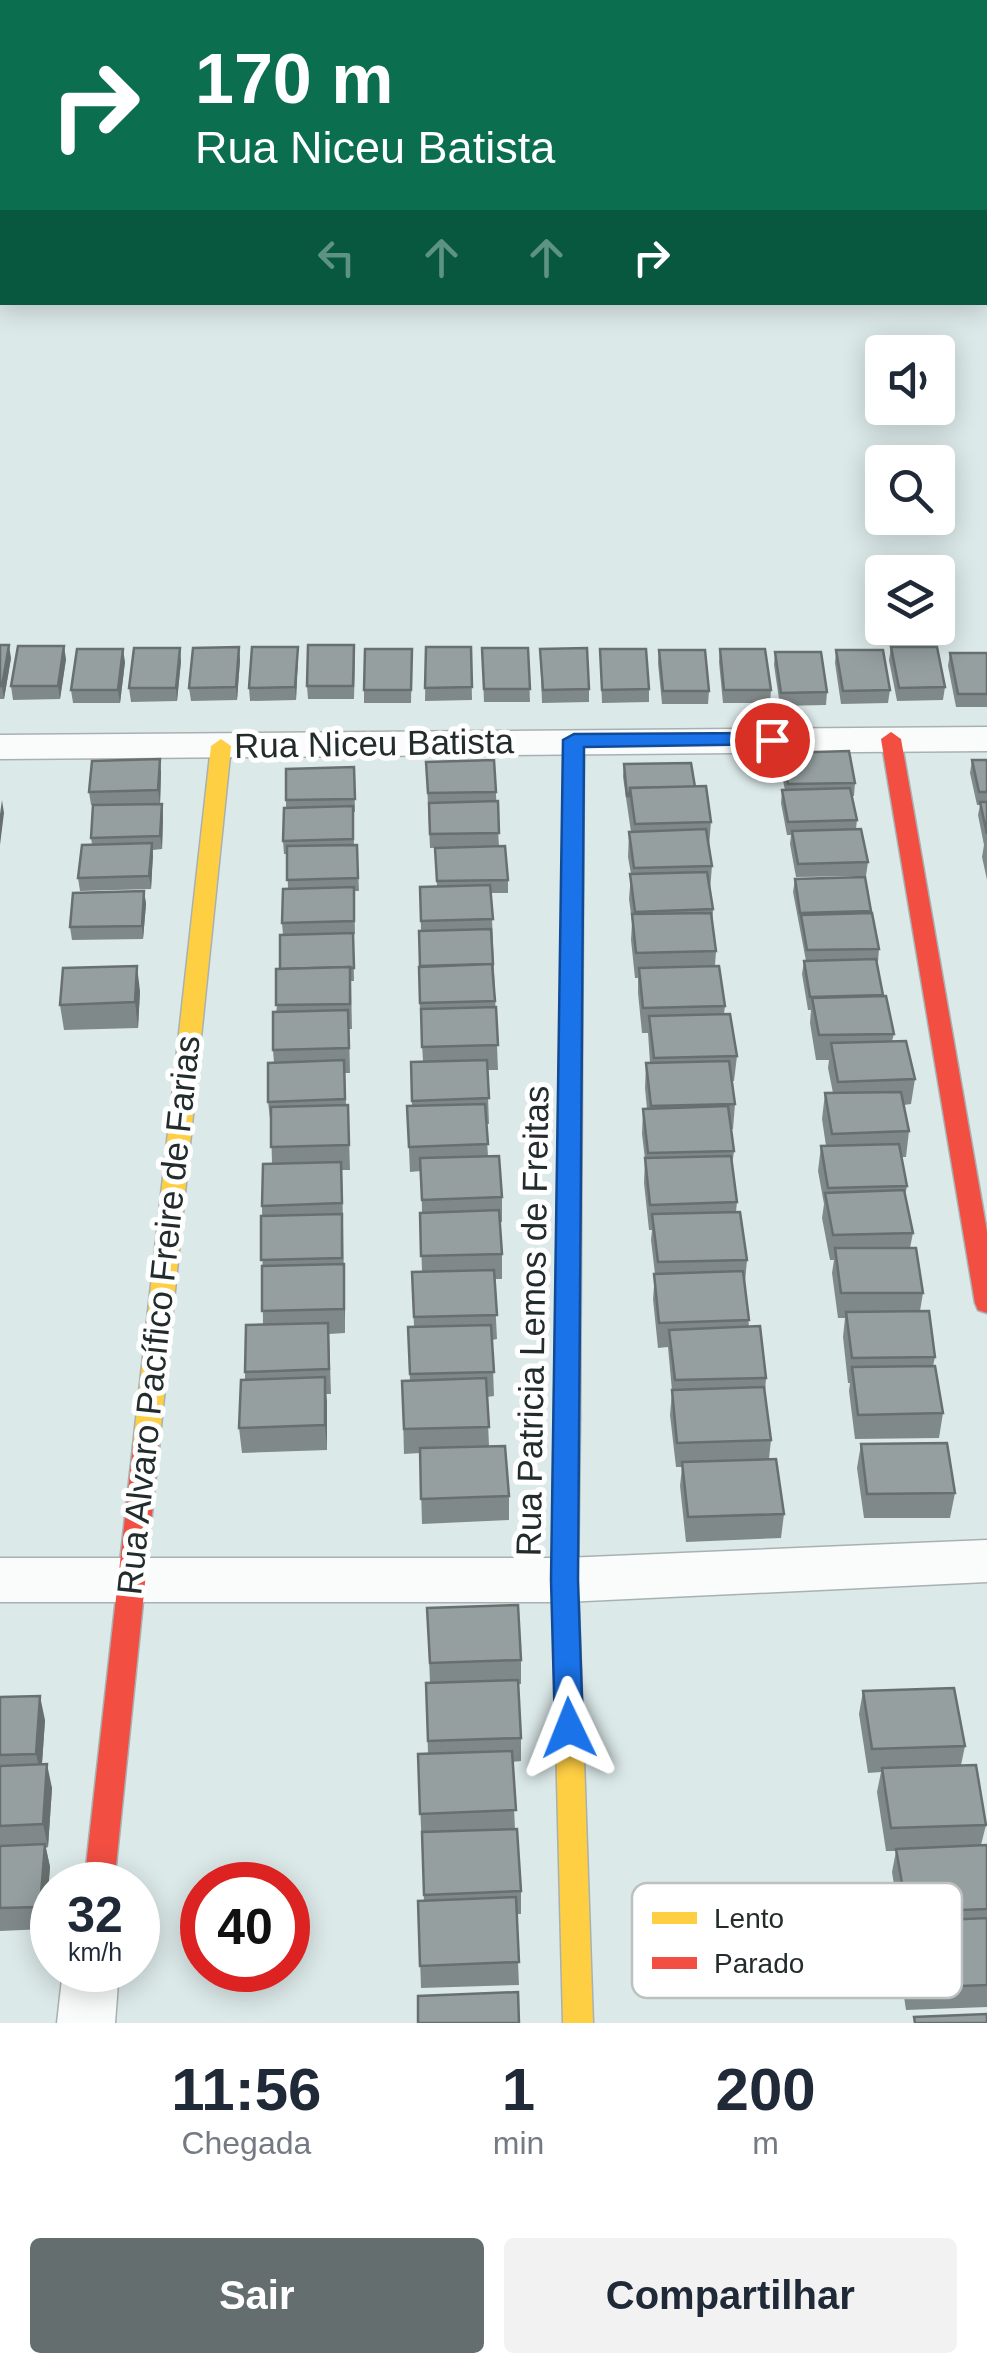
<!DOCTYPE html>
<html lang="pt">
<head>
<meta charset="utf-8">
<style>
	body { margin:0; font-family:Arial,sans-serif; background:#f2f2f3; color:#1f2937; height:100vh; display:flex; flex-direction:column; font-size:38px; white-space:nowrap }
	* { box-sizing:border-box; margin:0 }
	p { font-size:32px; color:#747a83 }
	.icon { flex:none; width:55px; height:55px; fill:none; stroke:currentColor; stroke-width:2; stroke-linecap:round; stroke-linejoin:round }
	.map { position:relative; height:2023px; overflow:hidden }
	.details { display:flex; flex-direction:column; background:#fff; flex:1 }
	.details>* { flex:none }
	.hud { position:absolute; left:0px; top:0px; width:988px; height:305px; box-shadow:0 5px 25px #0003; background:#0b6e4f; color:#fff; overflow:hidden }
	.tools { position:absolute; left:865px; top:335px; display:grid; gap:20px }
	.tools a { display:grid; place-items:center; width:90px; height:90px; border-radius:10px; background:#fff; box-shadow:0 5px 25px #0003; font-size:50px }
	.speed { position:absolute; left:30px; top:1862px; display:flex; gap:20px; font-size:50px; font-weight:700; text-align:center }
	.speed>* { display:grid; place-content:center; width:130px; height:130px; border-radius:50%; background:#fff; box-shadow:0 5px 25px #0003; line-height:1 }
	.speed small { font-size:25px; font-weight:400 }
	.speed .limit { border:15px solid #d22; background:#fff; color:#111 }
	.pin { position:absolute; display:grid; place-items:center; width:85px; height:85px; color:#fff; margin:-42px; border:5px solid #fff; border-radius:50%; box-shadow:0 2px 10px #0007 }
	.me { position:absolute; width:110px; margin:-55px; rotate:358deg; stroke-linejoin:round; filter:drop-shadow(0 0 8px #0008) }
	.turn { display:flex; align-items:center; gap:35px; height:210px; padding:0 30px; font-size:45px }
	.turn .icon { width:130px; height:130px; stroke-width:2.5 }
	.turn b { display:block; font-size:70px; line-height:85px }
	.lanes { display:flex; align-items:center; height:95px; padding:0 30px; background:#0003; justify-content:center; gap:50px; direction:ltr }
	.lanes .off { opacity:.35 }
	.eta { display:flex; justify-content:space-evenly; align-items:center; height:170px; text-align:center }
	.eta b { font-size:60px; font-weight:700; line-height:70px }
	.button { display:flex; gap:20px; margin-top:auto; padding:20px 30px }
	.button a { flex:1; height:115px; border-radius:10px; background:#646e6e; color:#fff; font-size:40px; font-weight:700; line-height:115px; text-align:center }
	.button a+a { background:#f2f2f3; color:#1f2937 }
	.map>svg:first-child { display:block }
</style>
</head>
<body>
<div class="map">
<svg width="987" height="2023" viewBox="0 0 987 2023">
	<rect width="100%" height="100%" fill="#dce9e9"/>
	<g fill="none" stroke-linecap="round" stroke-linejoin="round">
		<g stroke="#a8b1b1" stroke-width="3">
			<g id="street">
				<polygon points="987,727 987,751 0,759 0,735"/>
				<polygon points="987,1540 987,1582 565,1602 0,1602 0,1558 565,1558"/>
				<polygon points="63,1970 119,1970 115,2023 57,2023"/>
			</g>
		</g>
		<g stroke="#a8b1b1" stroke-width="3">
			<g id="slow">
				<polygon points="221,739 231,746 159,1446 155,1453 146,1457 137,1453 133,1446 211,746"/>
				<polygon points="567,1409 576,1412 580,1419 578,1580 593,2023 563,2023 552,1580 554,1419 558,1412"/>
			</g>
		</g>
		<g stroke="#a8b1b1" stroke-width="3">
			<g id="jam">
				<polygon points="891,732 901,739 987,1232 987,1313 978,1310 975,1303 881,739"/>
				<polygon points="574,733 584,740 580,1419 576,1426 567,1429 558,1426 554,1419 564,740"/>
				<polygon points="146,1435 155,1439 159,1446 114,1885 84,1885 133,1446 137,1439"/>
			</g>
		</g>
		<use href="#street" fill="#fafcfc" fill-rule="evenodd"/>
		<use href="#slow" fill="#ffcf43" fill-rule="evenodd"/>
		<use href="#jam" fill="#f24e42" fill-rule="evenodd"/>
	</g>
	<g fill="#808989">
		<polygon points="0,645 11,658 4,699 0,699"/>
		<polygon points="298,647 296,700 250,701 249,688"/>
		<polygon points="426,647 471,647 472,700 425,701"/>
		<polygon points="891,647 945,687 943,700 897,701 889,660"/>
		<polygon points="482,648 528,648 530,702 484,702"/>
		<polygon points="412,649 411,703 364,703 364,690"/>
		<polygon points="540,649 589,689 589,702 542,703"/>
		<polygon points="600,649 649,689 649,702 602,703"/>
		<polygon points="720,649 771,690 770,703 723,703 719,662"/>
		<polygon points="659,650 709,691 708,704 662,704 658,663"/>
		<polygon points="836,650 890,690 888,703 841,704 835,663"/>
		<polygon points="775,652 827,692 826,705 780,706 774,665"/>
		<polygon points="950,653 987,653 987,707 956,707 948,666"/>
		<polygon points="355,658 354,699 308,699 307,686"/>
		<polygon points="66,659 60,699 13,700 11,686"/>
		<polygon points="240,660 237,700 191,701 189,688"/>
		<polygon points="181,661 177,701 131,702 129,688"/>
		<polygon points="125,662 120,703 73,703 71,690"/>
		<polygon points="782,753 855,783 854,796 852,796 857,820 856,829 868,862 866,876 796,877 790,844 791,835 787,835 781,803 782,790 785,790 780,766"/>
		<polygon points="494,760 499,846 430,848 426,762"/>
		<polygon points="972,760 987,760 987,880 982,857 984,845 978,815 980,805 977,805 970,773"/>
		<polygon points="624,764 695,787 711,822 709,846 712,866 710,890 713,909 712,925 716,951 715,966 725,1006 724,1014 737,1056 734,1081 732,1081 735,1104 733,1129 731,1129 734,1151 732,1166 737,1202 736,1212 747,1260 745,1282 749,1327 766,1378 765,1393 771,1440 769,1459 784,1514 781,1538 686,1542 680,1486 682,1467 676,1467 670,1415 672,1391 668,1347 658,1348 653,1299 655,1274 651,1240 652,1230 649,1230 644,1183 645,1159 642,1134 643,1109 647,1109 645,1088 646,1063 650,1063 648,1033 642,1033 638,993 638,978 635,978 631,940 632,922 629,899 631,874 628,857 629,832 631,832 623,777"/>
		<polygon points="354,767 355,812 353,812 354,845 357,845 359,891 354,891 355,934 353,935 354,981 351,981 352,1029 349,1029 350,1073 345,1073 346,1105 348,1105 350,1170 342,1170 345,1333 329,1334 331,1394 326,1394 327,1450 242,1453 239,1428 245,1380 245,1372 263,1325 262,1206 272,1163 271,1127 268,1102 274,1063 273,1050 283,935 282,923 288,889 287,854 284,854 283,841 286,808 286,769"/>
		<polygon points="161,772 160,804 91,805 89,792"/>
		<polygon points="162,804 163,817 162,849 153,850 151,889 80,891 78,878 92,844 91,838"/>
		<polygon points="435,848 508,880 508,893 491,893 498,1070 487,1070 489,1124 486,1124 488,1156 502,1197 502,1222 500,1222 502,1254 502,1279 494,1279 497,1339 492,1340 494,1396 487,1397 489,1446 509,1496 509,1520 422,1524 420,1453 404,1454 402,1381 410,1381 408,1327 414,1327 412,1272 422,1272 420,1213 422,1212 421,1171 410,1172 407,1106 412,1106 412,1101 423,1061 419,992 421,931 420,887 437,886"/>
		<polygon points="795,879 871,911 879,949 878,962 876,962 883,996 894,1034 892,1041 915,1079 911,1104 904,1105 909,1131 906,1157 901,1157 907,1186 905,1196 913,1233 910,1248 923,1293 920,1311 935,1357 933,1366 943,1413 939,1438 855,1439 849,1391 850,1383 848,1383 843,1337 845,1318 838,1318 832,1273 834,1260 830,1260 822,1218 824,1204 818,1171 821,1146 826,1146 822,1119 825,1093 833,1093 828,1068 829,1060 816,1060 810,1023 811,1010 808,1010 802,974 804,961 806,961 793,892"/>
		<polygon points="144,891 146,904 143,939 72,940 70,927"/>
		<polygon points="140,991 138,1028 64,1030 60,1005"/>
		<polygon points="861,1444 955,1493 950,1518 864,1518 857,1468"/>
		<polygon points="427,1608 521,1660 521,1684 518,1684 521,1738 521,1761 512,1762 515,1829 521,1891 521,1914 516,1914 519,1985 421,1988 418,1901 424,1901 418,1754 428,1754 426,1683 430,1683"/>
		<polygon points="863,1691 965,1746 961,1765 986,1825 981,1845 987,1845 987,2007 906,2010 896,1944 900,1923 892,1872 896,1851 886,1851 877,1792 881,1772 868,1773 859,1714"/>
		<polygon points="0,1697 45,1720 42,1764 52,1788 48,1847 46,1848 50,1867 45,1929 0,1931"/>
	</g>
	<g fill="#686f6f">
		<polygon points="9,645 11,658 4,699 2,686"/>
		<polygon points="64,646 66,659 60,699 58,686"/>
		<polygon points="239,647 240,660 237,700 236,687"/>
		<polygon points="298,647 298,660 296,700 295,687"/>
		<polygon points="180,648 181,661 177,701 176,688"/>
		<polygon points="123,649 125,662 120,703 118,690"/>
		<polygon points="160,759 161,772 160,804 158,790"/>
		<polygon points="2,800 4,813 0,845 0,814"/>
		<polygon points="162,804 163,817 162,849 160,836"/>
		<polygon points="152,843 153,856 151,889 149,876"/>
		<polygon points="144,891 146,904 143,939 142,926"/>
		<polygon points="137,966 140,991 138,1028 135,1002"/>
		<polygon points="344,1264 345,1289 345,1333 344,1309"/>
		<polygon points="325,1377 327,1402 327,1450 325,1425"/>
		<polygon points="40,1696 45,1720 41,1777 36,1754"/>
		<polygon points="47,1764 52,1788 48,1847 43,1824"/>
		<polygon points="45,1844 50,1867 45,1929 40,1907"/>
	</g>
	<g fill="#959f9f" stroke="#686f6f" stroke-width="2.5">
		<polygon points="0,645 9,645 2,686 0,686"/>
		<polygon points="308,645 354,645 353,686 307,686"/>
		<polygon points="18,646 64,646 58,686 11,686"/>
		<polygon points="239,647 236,687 189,688 193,648"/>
		<polygon points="252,647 298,647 295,687 249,688"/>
		<polygon points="426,647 471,647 472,687 425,688"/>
		<polygon points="891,647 937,647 945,687 899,688"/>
		<polygon points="134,648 180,648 176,688 129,688"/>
		<polygon points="482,648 528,648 530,689 484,689"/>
		<polygon points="587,648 589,689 543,690 540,649"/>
		<polygon points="77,649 123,649 118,690 71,690"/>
		<polygon points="365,649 412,649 411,690 364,690"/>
		<polygon points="600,649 646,649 649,689 602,690"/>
		<polygon points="720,649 765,649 771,690 724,690"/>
		<polygon points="659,650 705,650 709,691 663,691"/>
		<polygon points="836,650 883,650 890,690 843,691"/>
		<polygon points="775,652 821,652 827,692 781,693"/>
		<polygon points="950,653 987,653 987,694 958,694"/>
		<polygon points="849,751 855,783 788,784 782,753"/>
		<polygon points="160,759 158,790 89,792 92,761"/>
		<polygon points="494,760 496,792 428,793 426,762"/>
		<polygon points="972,760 987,760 987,792 979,792"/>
		<polygon points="691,763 695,787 630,788 629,796 627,796 624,764"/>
		<polygon points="354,767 355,799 286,800 286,769"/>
		<polygon points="706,786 711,822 635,824 630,788"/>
		<polygon points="850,788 857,820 788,822 782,790"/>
		<polygon points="498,801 499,833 430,834 429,803"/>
		<polygon points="980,802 987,802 987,834"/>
		<polygon points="162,804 160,836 91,838 93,805"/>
		<polygon points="353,806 353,839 283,841 284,808"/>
		<polygon points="706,829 712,866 634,868 629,832"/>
		<polygon points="861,829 868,862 798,864 792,831"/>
		<polygon points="152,843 149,876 78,878 82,845"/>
		<polygon points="357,845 358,878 287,880 287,846"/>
		<polygon points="505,846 508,880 437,881 435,848"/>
		<polygon points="707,872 713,909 635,912 630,874"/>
		<polygon points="865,877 871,911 800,913 795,879"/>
		<polygon points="490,885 493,919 421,921 420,887"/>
		<polygon points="354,887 354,921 282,923 283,889"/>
		<polygon points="144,891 142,926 70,927 73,893"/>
		<polygon points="711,913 716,951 636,953 632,914"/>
		<polygon points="872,913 879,949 807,950 801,915"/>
		<polygon points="491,929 493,964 420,966 419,931"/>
		<polygon points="353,933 354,968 350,968 350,967 280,969 280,935"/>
		<polygon points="876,959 883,995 810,997 804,961"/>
		<polygon points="492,964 495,1001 420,1003 419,967"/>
		<polygon points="137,966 135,1002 60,1005 63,968"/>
		<polygon points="719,966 725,1006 643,1008 639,968"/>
		<polygon points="350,967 350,1004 276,1005 276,969"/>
		<polygon points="886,996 894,1034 819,1035 812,998"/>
		<polygon points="496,1007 498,1045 422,1047 421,1009"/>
		<polygon points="348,1010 349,1048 273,1050 273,1012"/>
		<polygon points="730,1014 737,1056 654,1058 649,1016"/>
		<polygon points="906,1041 915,1079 838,1082 831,1043"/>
		<polygon points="344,1060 345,1099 268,1102 268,1063"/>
		<polygon points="487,1060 489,1098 412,1101 411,1062"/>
		<polygon points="729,1061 735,1104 651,1106 646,1063"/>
		<polygon points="901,1092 909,1131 832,1134 825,1093"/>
		<polygon points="485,1104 488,1144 409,1147 407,1106"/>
		<polygon points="348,1105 349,1145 271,1147 271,1107"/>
		<polygon points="728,1106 734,1151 648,1153 643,1109"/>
		<polygon points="899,1144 907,1186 828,1188 821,1146"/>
		<polygon points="499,1156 502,1197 422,1200 420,1158"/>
		<polygon points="731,1156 737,1202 650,1205 645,1158"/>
		<polygon points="341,1162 342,1203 262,1206 263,1164"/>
		<polygon points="904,1190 913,1233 833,1235 825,1193"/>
		<polygon points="499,1210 502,1254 421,1256 420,1213"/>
		<polygon points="740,1212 747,1260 658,1262 652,1214"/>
		<polygon points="342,1214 342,1258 261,1260 261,1216"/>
		<polygon points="835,1248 916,1248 923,1293 841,1293"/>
		<polygon points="344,1264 344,1309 262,1311 262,1266"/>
		<polygon points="494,1270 497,1315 414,1317 412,1272"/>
		<polygon points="743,1271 749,1320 659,1323 654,1274"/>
		<polygon points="929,1311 935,1357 852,1358 846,1312"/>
		<polygon points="328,1323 329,1369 245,1372 246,1325"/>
		<polygon points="491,1325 494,1372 410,1374 408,1327"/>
		<polygon points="760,1326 766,1378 675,1380 669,1330"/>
		<polygon points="935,1366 943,1413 858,1415 852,1367"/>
		<polygon points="325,1377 325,1425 239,1428 241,1380"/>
		<polygon points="486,1378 489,1427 404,1429 402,1381"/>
		<polygon points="764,1387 771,1440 677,1443 672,1390"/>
		<polygon points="947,1443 955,1493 867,1494 861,1444"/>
		<polygon points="505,1446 509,1496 421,1499 420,1448"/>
		<polygon points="776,1459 784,1514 688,1517 682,1462"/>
		<polygon points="518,1605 521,1660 430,1663 427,1608"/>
		<polygon points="518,1680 521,1738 428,1741 426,1683"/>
		<polygon points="954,1688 965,1746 872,1749 863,1691"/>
		<polygon points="40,1696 36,1754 0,1755 0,1697"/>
		<polygon points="512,1751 516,1810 420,1814 418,1754"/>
		<polygon points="47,1764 43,1824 0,1826 0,1766"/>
		<polygon points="976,1765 986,1825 891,1828 882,1768"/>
		<polygon points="517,1829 521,1891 424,1895 422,1832"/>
		<polygon points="45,1844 40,1907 0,1908 0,1846"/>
		<polygon points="987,1845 987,1909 907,1912 896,1849"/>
		<polygon points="516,1897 519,1962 420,1966 418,1901"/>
		<polygon points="987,1918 987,1985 911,1988 901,1922"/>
		<polygon points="518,1992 519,2023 418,2023 418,1996"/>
		<polygon points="987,2014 987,2023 915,2023 914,2017"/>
	</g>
	<polygon fill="#1a73e8" stroke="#114b97" stroke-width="2.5" points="772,733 783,740 780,744 584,747 578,1580 583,1728 579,1737 569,1740 559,1737 555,1728 551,1580 563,740 574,734"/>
	<g text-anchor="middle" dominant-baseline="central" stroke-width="10" stroke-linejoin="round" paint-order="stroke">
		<g font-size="35" fill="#232c2c" stroke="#fff">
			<text transform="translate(374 743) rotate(-1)">Rua Niceu Batista</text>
			<text transform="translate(158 1315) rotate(-84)">Rua Alvaro Pacífico Freire de Farias</text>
			<text transform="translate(532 1321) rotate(-89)">Rua Patricia Lemos de Freitas</text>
		</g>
	</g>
	<rect x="632" y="1883" width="330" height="115" rx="15" fill="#fff" stroke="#bdc0c0" stroke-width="2.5"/>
	<rect x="652" y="1912" width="45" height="12" fill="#ffcf43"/>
	<rect x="652" y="1957" width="45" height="12" fill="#f24e42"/>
	<g font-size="28" fill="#232c2c">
		<text x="714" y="1928">Lento</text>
		<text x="714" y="1973">Parado</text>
	</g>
</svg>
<div class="tools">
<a><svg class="icon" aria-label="sound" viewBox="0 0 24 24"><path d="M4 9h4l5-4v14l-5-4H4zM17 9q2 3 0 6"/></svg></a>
<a><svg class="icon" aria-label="search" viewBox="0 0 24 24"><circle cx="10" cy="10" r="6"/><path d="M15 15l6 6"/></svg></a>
<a><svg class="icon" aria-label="layers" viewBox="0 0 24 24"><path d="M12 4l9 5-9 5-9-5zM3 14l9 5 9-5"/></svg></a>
</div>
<div class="speed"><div>32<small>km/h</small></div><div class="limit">40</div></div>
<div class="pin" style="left:772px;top:740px;background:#d93025"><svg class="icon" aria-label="arrive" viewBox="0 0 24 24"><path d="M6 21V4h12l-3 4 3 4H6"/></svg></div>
<svg class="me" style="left:569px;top:1728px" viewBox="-20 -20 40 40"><path d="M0-17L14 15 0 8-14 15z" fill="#1a73e8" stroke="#fff" stroke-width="4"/></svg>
<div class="hud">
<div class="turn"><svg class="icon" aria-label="right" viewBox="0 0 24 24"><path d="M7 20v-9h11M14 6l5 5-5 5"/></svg><div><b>170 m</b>Rua Niceu Batista</div></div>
<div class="lanes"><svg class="icon off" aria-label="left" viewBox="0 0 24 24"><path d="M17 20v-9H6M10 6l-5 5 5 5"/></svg><svg class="icon off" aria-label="ahead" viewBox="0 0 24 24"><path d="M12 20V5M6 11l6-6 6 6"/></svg><svg class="icon off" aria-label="ahead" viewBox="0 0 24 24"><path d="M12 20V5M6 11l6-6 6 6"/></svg><svg class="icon" aria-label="right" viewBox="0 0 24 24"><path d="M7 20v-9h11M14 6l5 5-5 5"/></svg></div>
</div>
</div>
<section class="details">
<div class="eta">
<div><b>11:56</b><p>Chegada</p></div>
<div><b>1</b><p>min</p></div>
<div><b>200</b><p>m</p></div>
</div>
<div class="button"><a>Sair</a><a>Compartilhar</a></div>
</section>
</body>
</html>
